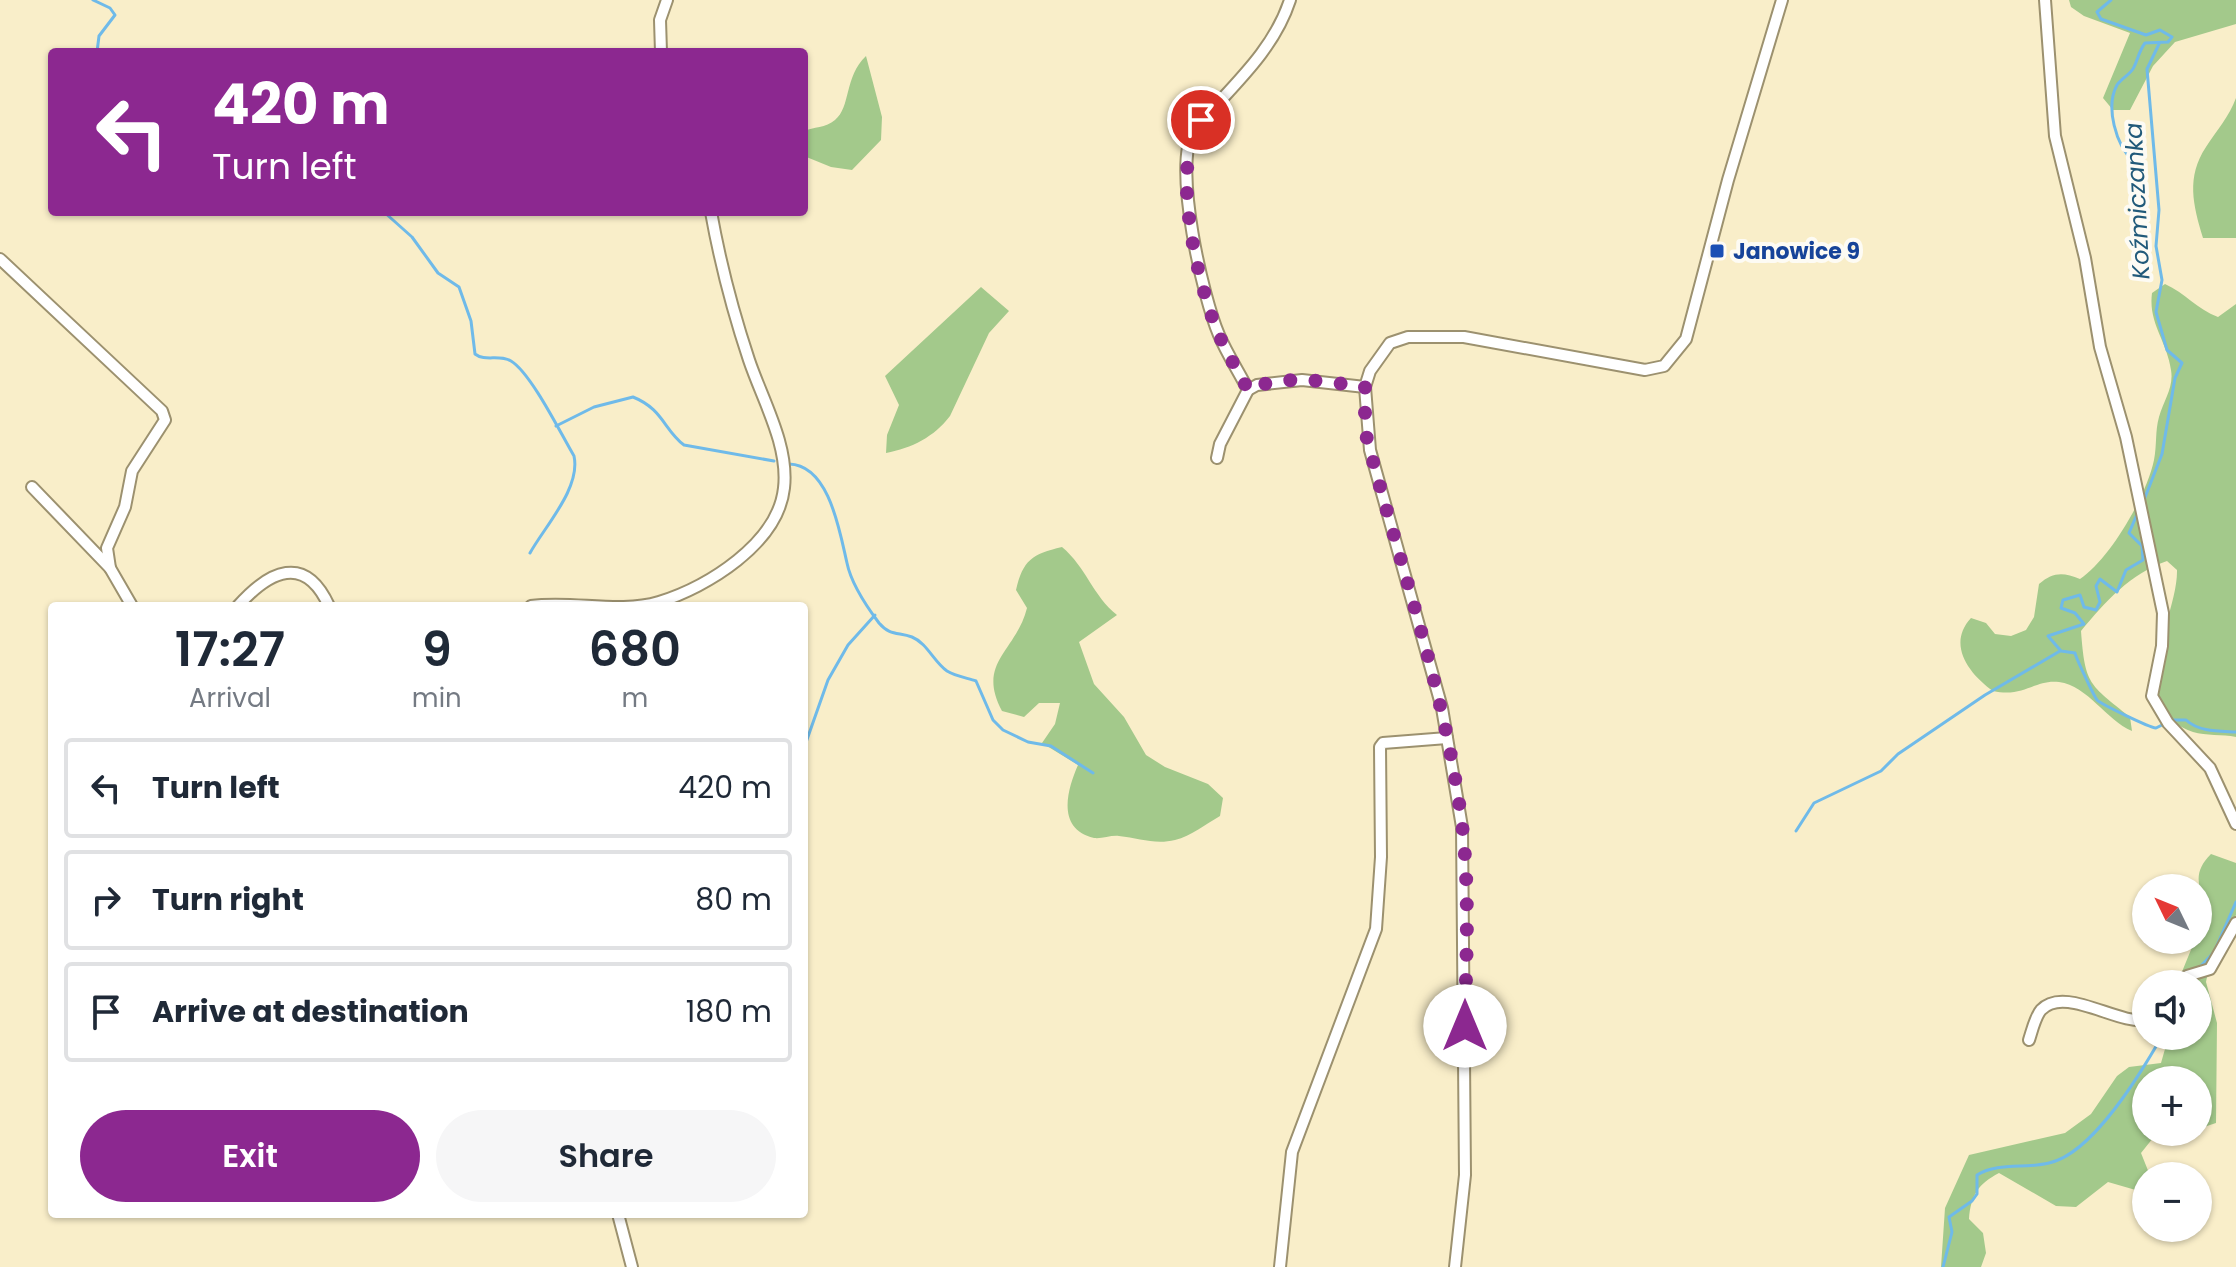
<!DOCTYPE html>
<html lang="en">
<head>
<meta charset="utf-8">
<style>
	body { margin:0; font-family:Poppins,sans-serif; background:#f6f6f7; color:#1f2937; height:100vh; display:flex; flex-direction:column; font-size:30px; white-space:nowrap }
	* { box-sizing:border-box; margin:0 }
	p { font-size:26px; color:#747a83 }
	.icon { flex:none; width:44px; height:44px; fill:none; stroke:currentColor; stroke-width:2; stroke-linecap:round; stroke-linejoin:round }
	.map { position:relative; flex:1; overflow:hidden }
	.side { position:absolute; left:48px; top:602px; width:760px; height:616px; display:flex; flex-direction:column; background:#fff; border-radius:8px; box-shadow:0 2px 6px #0004 }
	.side>* { flex:none }
	.top-card { position:absolute; left:48px; top:48px; width:760px; height:168px; border-radius:8px; box-shadow:0 2px 6px #0004; background:#8c2890; color:#fff; overflow:hidden }
	.needle { width:52px; rotate:313deg }
	.tools { position:absolute; left:2132px; top:874px; display:grid; gap:16px }
	.tools a { display:grid; place-items:center; width:80px; height:80px; border-radius:50%; background:#fff; box-shadow:0 2px 6px #0004; font-size:40px }
	.pin { position:absolute; display:grid; place-items:center; width:68px; height:68px; color:#fff; margin:-34px; border:4px solid #fff; border-radius:50%; box-shadow:0 2px 8px #0007 }
	.me { position:absolute; width:88px; margin:-44px; rotate:0deg; stroke-linejoin:round; filter:drop-shadow(0 0 6px #0008) }
	.turn { display:flex; align-items:center; gap:28px; height:168px; padding:0 32px; font-size:36px }
	.turn .icon { width:104px; height:104px; stroke-width:2.5 }
	.turn b { display:block; font-size:56px; line-height:68px }
	.eta { display:flex; justify-content:space-evenly; align-items:center; height:136px; text-align:center }
	.eta b { font-size:48px; font-weight:600; line-height:56px }
	.button { display:flex; gap:16px; margin-top:auto; padding:16px 32px }
	.button a { flex:1; height:92px; border-radius:48px; background:#8c2890; color:#fff; font-size:32px; font-weight:600; line-height:92px; text-align:center }
	.button a+a { background:#f6f6f7; color:#1f2937 }
	ul { padding:0; list-style:none }
	li { display:flex; align-items:center; gap:24px; height:100px; margin:0 16px 12px; padding:0 16px; border:4px solid #e0e1e3; border-radius:8px }
	li div { flex:1 }
	li b { display:block; font-size:30px }
	li em { font-style:normal }
	.map>svg:first-child { display:block }
</style>
</head>
<body>
<div class="map">
<svg width="2236" height="1267" viewBox="0 0 2236 1267">
	<rect width="100%" height="100%" fill="#f9eec9"/>
	<g fill="#a3c98b">
		<polygon points="2069,0 2236,0 2236,24 2175,42 2153,66 2130,110 2113,110 2103,98 2130,33 2084,16 2071,7"/>
		<path d="M866,56L882,117L881,140L852,170L831,167L804,156V131C813,127 826,128 835,120C851,107 844,77 866,56Z"/>
		<path d="M2236,98V238H2203C2193,205 2186,177 2206,147C2217,130 2229,117 2236,98Z"/>
		<path d="M2165,284C2185,293 2197,309 2218,317L2236,304V737C2222,734 2206,736 2193,732C2118,705 2178,620 2177,570L2167,561C2131,573 2105,602 2081,631C2085,685 2089,684 2130,717L2132,731C2106,720 2088,686 2059,682C2035,679 2024,698 1993,691C1968,673 1947,644 1971,618L1986,623L1995,634L2011,636L2026,630L2034,617L2039,584C2053,572 2063,572 2080,579C2110,559 2147,495 2154,460C2157,445 2155,431 2159,417C2164,400 2174,387 2171,370C2167,341 2148,323 2152,293Z"/>
		<path d="M981,287L1009,311L989,333L950,416C934,437 912,448 886,453L887,435L899,405L885,376Z"/>
		<path d="M1062,547C1086,567 1093,596 1117,615L1079,642L1094,684L1124,717L1146,755L1165,767L1208,784L1223,798L1220,816C1206,824 1191,836 1175,840C1155,845 1139,838 1119,836C1111,835 1102,839 1094,838C1056,829 1067,790 1078,765L1042,743L1055,724L1060,703H1039L1024,717L1002,711C976,662 1016,652 1027,608L1016,590C1023,560 1032,554 1062,547Z"/>
		<path d="M2211,854L2236,863V915L2209,967L2206,982L2217,1023L2216,1123L2198,1129V1080H2146V1132H2183L2153,1138L2141,1153L2149,1173L2146,1193L2108,1182L2076,1207L2056,1206L1999,1173C1978,1184 1971,1195 1969,1219L1983,1233L1986,1253L1981,1267H1941L1945,1208L1969,1155L2065,1133L2091,1114L2117,1076L2129,1067L2161,1063L2165,1049L2157,1036H2198V984H2177L2208,908C2197,886 2193,872 2211,854Z"/>
	</g>
	<g fill="none" stroke-linecap="round" stroke-linejoin="round">
		<g stroke="#6fbae9" stroke-width="3">
			<polyline points="93,0 110,8 115,15 99,36 97,52"/>
			<path d="M2111,0L2097,12L2101,19L2146,35L2160,30L2172,37L2168,42L2145,43C2139,51 2138,59 2134,67C2131,74 2122,78 2117,85C2105,107 2116,145 2133,161"/>
			<path d="M384,212L412,237L438,273L459,287L471,321L475,354C485,362 499,354 511,361C531,373 561,434 574,456C581,488 545,526 530,553"/>
			<path d="M556,426L594,407L633,397C663,409 664,430 684,445L774,461"/>
			<path d="M789,464C830,465 840,534 847,563C851,583 867,607 879,623C890,636 898,632 912,637C927,643 934,662 947,671C955,676 967,678 976,681L993,720L1003,730L1028,742L1051,746L1093,773"/>
			<polyline points="2144,500 2162,454 2175,378 2182,363 2167,350 2156,312 2162,280 2156,246 2159,210 2147,69 2159,44"/>
			<path d="M2138,512L2129,533L2142,546L2143,560L2126,570L2117,592L2100,579L2096,586L2100,602L2096,610L2084,607L2080,595L2063,600L2061,608L2075,613L2084,624L2048,636L2061,651L2075,653C2076,658 2094,696 2097,700C2101,704 2148,727 2156,728L2162,725"/>
			<path d="M2172,720H2186C2199,732 2219,731 2236,732"/>
			<polyline points="804,748 828,680 848,645 875,615"/>
			<polyline points="1796,831 1814,803 1881,771 1898,754 1985,695 2060,651"/>
			<polyline points="2200,967 2214,952 2236,902"/>
			<polyline points="2191,984 2191,981"/>
			<path d="M1943,1267L1952,1232L1949,1217L1972,1201L1977,1194V1175C1998,1162 2025,1169 2049,1163C2092,1154 2141,1073 2162,1036"/>
		</g>
		<g stroke="#9c916f" stroke-width="14">
			<g id="minor">
				<polyline points="2045,0 2055,136 2085,258 2100,347 2126,437 2163,613 2162,646 2152,696 2168,723 2210,768 2236,824"/>
				<polyline points="661,52 660,20 667,0"/>
				<polyline points="0,259 162,411 165,420 132,471 125,507 107,548 110,568"/>
				<path d="M1248,390C1239,372 1227,354 1219,335C1203,298 1173,168 1193,132C1199,119 1211,110 1221,100C1249,70 1277,40 1290,0"/>
				<polyline points="1217,458 1220,444 1248,390 1257,385 1302,380 1365,387"/>
				<polyline points="32,487 110,568 132,606"/>
				<path d="M238,606C269,571 305,553 329,606"/>
				<path d="M531,606C572,600 619,614 659,602C707,587 778,544 784,488C789,445 762,399 749,360C733,312 720,262 711,212"/>
				<polyline points="2181,984 2187,976 2210,969 2236,923"/>
				<path d="M2029,1040C2032,1031 2035,1017 2041,1010C2064,985 2118,1025 2146,1020"/>
				<polyline points="618,1214 632,1267"/>
				<polyline points="1280,1267 1292,1152 1376,929 1381,857 1380,747 1383,743 1447,738"/>
				<polyline points="1455,1267 1465,1175 1462,827 1442,708 1370,450 1365,387 1370,371 1390,343 1408,337 1464,337 1645,370 1664,366 1686,339 1728,180 1782,0"/>
			</g>
		</g>
		<use href="#minor" stroke="#fff" stroke-width="10"/>
	</g>
	<g fill="none" stroke-linecap="round" stroke-linejoin="round">
		<path stroke="#8c2890" stroke-width="14" stroke-dasharray="0 25.2" d="M1201,120C1169,165 1198,287 1219,335C1227,354 1239,372 1248,390C1283,373 1328,382 1365,387V431L1370,450C1403,574 1446,697 1462,824C1470,891 1466,960 1465,1026"/>
	</g>
	<rect fill="#1a4fb4" stroke="#fdfbf4" stroke-width="3" x="1709" y="243" width="16" height="16" rx="4"/>
	<g text-anchor="middle" dominant-baseline="central" stroke-width="8" stroke-linejoin="round" paint-order="stroke">
		<g font-size="22" font-weight="bold" fill="#164399" stroke="#fdfbf4" text-anchor="start">
			<text x="1733" y="251">Janowice 9</text>
		</g>
		<g font-size="24" font-style="italic" fill="#215a7a" stroke="#fdfbf4">
			<text transform="translate(2137 201) rotate(-93)">Koźmiczanka</text>
		</g>
	</g>
</svg>
<div class="tools">
<a><svg class="needle" viewBox="-14 -14 28 28"><path d="M0-13l5 13h-10z" fill="#e53935"/><path d="M0 13l5-13h-10z" fill="#747a83"/></svg></a>
<a><svg class="icon" aria-label="sound" viewBox="0 0 24 24"><path d="M4 9h4l5-4v14l-5-4H4zM17 9q2 3 0 6"/></svg></a>
<a>+</a>
<a>−</a>
</div>
<div class="pin" style="left:1201px;top:120px;background:#d93025"><svg class="icon" aria-label="arrive" viewBox="0 0 24 24"><path d="M6 21V4h12l-3 4 3 4H6"/></svg></div>
<svg class="me" style="left:1465px;top:1026px" viewBox="-20 -20 40 40"><circle r="19" fill="#fff"/><path d="M0-13L10 11 0 6-10 11z" fill="#8c2890"/></svg>
<div class="top-card">
<div class="turn"><svg class="icon" aria-label="left" viewBox="0 0 24 24"><path d="M17 20v-9H6M10 6l-5 5 5 5"/></svg><div><b>420 m</b>Turn left</div></div>
</div>
<section class="side">
<div class="eta">
<div><b>17:27</b><p>Arrival</p></div>
<div><b>9</b><p>min</p></div>
<div><b>680</b><p>m</p></div>
</div>
<ul>
<li><svg class="icon" aria-label="left" viewBox="0 0 24 24"><path d="M17 20v-9H6M10 6l-5 5 5 5"/></svg><div><b>Turn left</b></div><em>420 m</em></li>
<li><svg class="icon" aria-label="right" viewBox="0 0 24 24"><path d="M7 20v-9h11M14 6l5 5-5 5"/></svg><div><b>Turn right</b></div><em>80 m</em></li>
<li><svg class="icon" aria-label="arrive" viewBox="0 0 24 24"><path d="M6 21V4h12l-3 4 3 4H6"/></svg><div><b>Arrive at destination</b></div><em>180 m</em></li>
</ul>
<div class="button"><a>Exit</a><a>Share</a></div>
</section>
</div>
</body>
</html>
